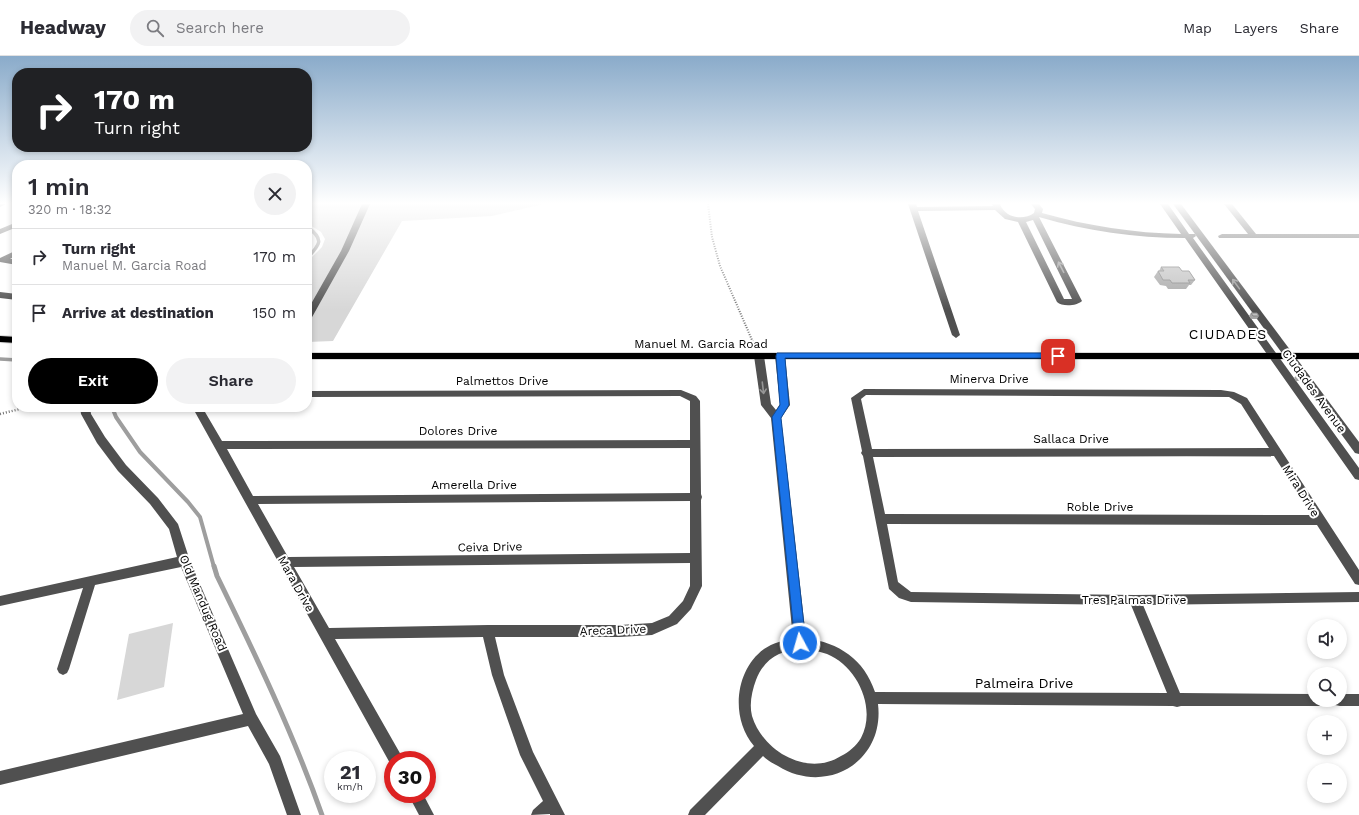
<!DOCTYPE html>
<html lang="en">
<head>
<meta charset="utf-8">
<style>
	body { margin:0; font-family:"Work Sans",sans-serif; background:#f2f2f3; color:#2b2b33; height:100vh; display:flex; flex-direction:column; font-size:15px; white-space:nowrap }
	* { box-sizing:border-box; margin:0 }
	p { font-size:13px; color:#7c7c81 }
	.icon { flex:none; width:22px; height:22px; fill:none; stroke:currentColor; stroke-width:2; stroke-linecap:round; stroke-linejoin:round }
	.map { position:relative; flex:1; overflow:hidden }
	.details { position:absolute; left:12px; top:104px; width:300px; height:252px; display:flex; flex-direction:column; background:#fff; border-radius:16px; box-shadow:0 2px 6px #0003 }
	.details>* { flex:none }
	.top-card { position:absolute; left:12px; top:12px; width:300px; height:84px; border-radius:16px; box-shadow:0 2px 6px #0003; background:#202124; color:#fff; overflow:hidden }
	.buttons { position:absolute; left:1307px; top:563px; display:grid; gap:8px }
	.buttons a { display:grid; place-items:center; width:40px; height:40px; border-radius:50%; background:#fff; box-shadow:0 2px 6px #0003; font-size:20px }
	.speed { position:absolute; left:324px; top:695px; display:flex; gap:8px; font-size:20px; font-weight:700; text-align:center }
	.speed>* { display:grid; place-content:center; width:52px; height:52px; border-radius:50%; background:#fff; box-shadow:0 2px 6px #0003; line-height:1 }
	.speed small { font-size:10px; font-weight:400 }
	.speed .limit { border:6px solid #d22; background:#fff; color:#111 }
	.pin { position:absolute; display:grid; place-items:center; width:34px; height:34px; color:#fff; margin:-17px; border-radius:8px; box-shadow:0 2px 6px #0006 }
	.me { position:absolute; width:44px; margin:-22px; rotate:354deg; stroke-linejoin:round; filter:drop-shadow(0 0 3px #0008) }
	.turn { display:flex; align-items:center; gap:14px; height:84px; padding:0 16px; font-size:18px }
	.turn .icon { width:52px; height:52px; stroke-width:2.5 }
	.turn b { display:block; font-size:28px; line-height:34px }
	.round { display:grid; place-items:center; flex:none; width:42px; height:42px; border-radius:21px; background:#f2f2f3 }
	.headline { display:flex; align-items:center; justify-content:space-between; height:68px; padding:0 16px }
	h1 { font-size:24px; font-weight:600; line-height:30px }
	.button { display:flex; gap:8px; margin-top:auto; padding:8px 16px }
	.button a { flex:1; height:46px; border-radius:24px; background:#000; color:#fff; font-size:16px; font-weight:600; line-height:46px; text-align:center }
	.button a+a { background:#f2f2f3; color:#2b2b33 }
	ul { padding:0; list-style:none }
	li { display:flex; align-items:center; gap:12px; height:56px; padding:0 16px; border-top:1px solid #e1e1e2 }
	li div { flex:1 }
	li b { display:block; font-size:15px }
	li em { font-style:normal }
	header { display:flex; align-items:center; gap:24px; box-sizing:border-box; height:56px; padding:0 20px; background:#fff; border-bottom:1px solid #e1e1e2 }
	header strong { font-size:19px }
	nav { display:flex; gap:22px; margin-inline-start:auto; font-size:14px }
	.search { width:280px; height:36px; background:#f2f2f3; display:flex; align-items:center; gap:10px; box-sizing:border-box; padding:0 14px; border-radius:22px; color:#7c7c81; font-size:15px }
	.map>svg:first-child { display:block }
</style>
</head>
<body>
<header>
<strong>Headway</strong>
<div class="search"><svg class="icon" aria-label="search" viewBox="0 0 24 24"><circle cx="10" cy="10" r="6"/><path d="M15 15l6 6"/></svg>Search here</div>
<nav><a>Map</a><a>Layers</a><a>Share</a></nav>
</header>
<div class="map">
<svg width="1359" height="759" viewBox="0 0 1359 759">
	<rect width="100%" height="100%" fill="#fff"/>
	<g fill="#d7d7d7">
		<polygon points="307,148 544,148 492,160 402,165 333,285 307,286 307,206 322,191 325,183 321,176 307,167"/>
		<polygon points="173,567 164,631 117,644 129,578"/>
	</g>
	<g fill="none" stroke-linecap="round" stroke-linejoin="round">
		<g stroke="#9e9e9e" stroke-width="3.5">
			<path d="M307,171C325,183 320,189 307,202"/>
			<polyline points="0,303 17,304"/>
		</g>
		<polyline stroke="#9e9e9e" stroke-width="4" points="112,351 116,361 140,396 188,446 200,461 214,511"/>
		<path stroke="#9e9e9e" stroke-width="5" d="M214,510L217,520C255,598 293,677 322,759"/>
		<g stroke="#dbdbdb" stroke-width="2">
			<g id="major">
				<polygon points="0,280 17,281 17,287 0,286"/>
				<rect x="307" y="297" width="1052" height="6"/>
			</g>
		</g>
		<polyline stroke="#727272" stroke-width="2" stroke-dasharray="1 1.5" stroke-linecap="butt" points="708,148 712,181 720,210 755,291"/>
		<polyline stroke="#727272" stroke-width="2.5" stroke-dasharray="1 2" stroke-linecap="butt" points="0,358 28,351"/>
		<g fill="#505050" fill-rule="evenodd">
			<polygon points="0,148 6,148 0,151"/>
			<polygon points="362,148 370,148 349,195 311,263 307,266 307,255 341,195"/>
			<path d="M908,148H916L917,151L993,150L992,148H1000C1005,162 1023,165 1034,157L1035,153L1031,148H1039L1043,153L1042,157C1088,170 1134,177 1181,178L1160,148H1168L1189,178H1195L1196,180L1193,182L1359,412V424L1355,423L1185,182C1135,182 1087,175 1039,161L1082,245C1077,250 1062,251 1057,246L1018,166L1005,163L995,154L918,155L960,279L956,282L952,279ZM1033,164L1072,243H1064L1026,166Z"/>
			<polygon points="1173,148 1181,148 1359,386 1359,398 1355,397"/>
			<polygon points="1224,148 1232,148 1256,178 1359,178 1359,182 1219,182 1218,180 1222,178 1248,178"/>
			<polygon points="17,166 17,171 0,178 0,173"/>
			<polygon points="17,194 17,199 10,203 17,203 17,209 0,206 0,202"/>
			<polygon points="0,236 17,238 17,244 0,242"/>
			<path d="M759,297L764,300L771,348L776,354L780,348L775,300L780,297L785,300L790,349L781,362L806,582C839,587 864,603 875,636L1167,637L1131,549L911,546L899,542L889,533L863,400L861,397L862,395L851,342L864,333L1221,334L1234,336L1247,342L1359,514V529L1355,528L1317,469L887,468L898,526L911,536L1135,539L1359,536V546L1143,549L1180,637L1314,638V644H1326L1325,649L1320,650H1181L1177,651L1173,650L878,648C885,706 826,740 778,710C772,707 767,704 763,700L705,759H688L690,754L754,690C730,662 735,614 764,593C773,587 783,584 793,583L771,362L761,349L754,300ZM866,339L1229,341L1241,348L1269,392L872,393L861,343ZM1274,400L1312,459L885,458L873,401ZM800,593C809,594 818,595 827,598C857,610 877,652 861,682C856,690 849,696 841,700C808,721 763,696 752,660C749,648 752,635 756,624C760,613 768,603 779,598C786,595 793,595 800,593Z"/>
			<path d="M681,334L696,340L700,345L701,438L702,441L701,444L702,530L691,553L677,568L652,579L620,581H495L504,619L533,696L565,759H550V758L531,759L533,754L543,745L520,699L492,619L483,581L335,583L401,699L403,704H393V710L391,709L195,356L196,351H206L205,356L222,385L690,384V345L680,340L307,341V335ZM690,392V437L253,440L227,393ZM690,445V497L288,501L258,448ZM690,507V530L683,545L669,560L652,567L620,569H488L329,572L294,511Z"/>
			<polygon points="80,351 90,351 91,358 105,381 126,409 158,442 178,468 190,505 256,658 280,700 301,759 287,759 269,708 248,670 0,729 0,715 243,658 181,511 95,529 69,613 67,617 63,619 59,617 57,613 83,532 0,550 0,540 177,501 169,473 150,448 118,415 97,387 81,358"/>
			<polygon points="1340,638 1359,638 1359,650 1340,650 1335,649 1334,644 1340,644"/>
			<polygon points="408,738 423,738 434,759 419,759"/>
		</g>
		<use href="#major" fill="#000" fill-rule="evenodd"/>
	</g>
	<g fill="#a5a5a5">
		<polygon points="1161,211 1195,224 1191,229 1189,229 1186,233 1168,233 1166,230 1160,229 1154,221 1158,215 1159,215"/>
		<polygon points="1251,257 1259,260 1257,263 1251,263 1249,260"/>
		<polygon points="1297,319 1305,322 1302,325 1296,325 1294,322"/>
	</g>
	<g fill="#c0c0c0" stroke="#868686">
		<polygon points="1161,211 1179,211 1182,215 1189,215 1195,224 1188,224 1190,227 1172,227 1170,224 1163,224 1158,215 1164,215"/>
		<polygon points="1251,257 1257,257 1259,260 1253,260"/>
		<polygon points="1297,319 1302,319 1305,322 1299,322"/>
	</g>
	<defs><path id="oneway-shaft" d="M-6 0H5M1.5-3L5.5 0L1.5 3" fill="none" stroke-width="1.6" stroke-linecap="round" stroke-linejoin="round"/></defs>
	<g stroke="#969696">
		<use href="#oneway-shaft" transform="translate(1061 211) rotate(-117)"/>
		<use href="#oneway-shaft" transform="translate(1236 228) rotate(-126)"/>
		<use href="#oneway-shaft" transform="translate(763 332) rotate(83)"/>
	</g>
	<linearGradient id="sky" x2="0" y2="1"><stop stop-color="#8aabca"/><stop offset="0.58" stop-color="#fff"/><stop offset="1" stop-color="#fff" stop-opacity="0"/></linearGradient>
	<rect width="1359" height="254" fill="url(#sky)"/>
	<polygon fill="#1a73e8" stroke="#114b97" points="777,297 1058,297 1062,300 1058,302 785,302 789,349 781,362 806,587 804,591 800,593 796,591 795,587 772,361 780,349 776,300"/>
	<g text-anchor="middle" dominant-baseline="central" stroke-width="4" stroke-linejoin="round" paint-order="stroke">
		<g font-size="12" fill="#000" stroke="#fff">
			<text x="701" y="288">Manuel M. Garcia Road</text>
			<text x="989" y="323">Minerva Drive</text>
			<text x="502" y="325">Palmettos Drive</text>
			<text transform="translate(1314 335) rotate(54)">Ciudades Avenue</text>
			<text x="458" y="375">Dolores Drive</text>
			<text x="1071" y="383">Sallaca Drive</text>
			<text x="474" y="429">Amerella Drive</text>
			<text transform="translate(1301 435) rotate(58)">Mira Drive</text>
			<text x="1100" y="451">Roble Drive</text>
			<text transform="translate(490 491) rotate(-1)">Ceiva Drive</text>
			<text transform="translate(296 528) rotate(61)">Mara Drive</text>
			<text x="1134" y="544">Tres Palmas Drive</text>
			<text transform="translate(203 547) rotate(67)">Old Mandug Road</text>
			<text transform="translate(613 574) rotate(-2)">Areca Drive</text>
		</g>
		<g font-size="14" letter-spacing="1" fill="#000" stroke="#fff">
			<text x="1228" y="278">CIUDADES</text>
		</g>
		<g font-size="14" fill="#000" stroke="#fff">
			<text x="1024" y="627">Palmeira Drive</text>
		</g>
	</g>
</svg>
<div class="buttons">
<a><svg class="icon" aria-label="sound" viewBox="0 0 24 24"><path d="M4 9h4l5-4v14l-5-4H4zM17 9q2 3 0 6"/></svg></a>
<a><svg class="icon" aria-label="search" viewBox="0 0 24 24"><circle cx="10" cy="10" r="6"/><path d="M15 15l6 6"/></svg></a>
<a>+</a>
<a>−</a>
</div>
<div class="speed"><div>21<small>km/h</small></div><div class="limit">30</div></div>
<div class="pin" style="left:1058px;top:300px;background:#d93025"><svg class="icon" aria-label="arrive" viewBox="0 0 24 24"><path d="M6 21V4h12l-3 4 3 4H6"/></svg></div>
<svg class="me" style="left:800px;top:587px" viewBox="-20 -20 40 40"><circle r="17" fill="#1a73e8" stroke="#fff" stroke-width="3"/><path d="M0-11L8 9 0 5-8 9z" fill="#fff"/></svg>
<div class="top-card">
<div class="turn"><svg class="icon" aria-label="right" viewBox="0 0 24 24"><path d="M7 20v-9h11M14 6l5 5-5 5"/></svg><div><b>170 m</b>Turn right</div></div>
</div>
<section class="details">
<div class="headline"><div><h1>1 min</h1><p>320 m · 18:32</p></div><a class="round"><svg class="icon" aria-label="close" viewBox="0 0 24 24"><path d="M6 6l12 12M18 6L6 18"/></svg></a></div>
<ul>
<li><svg class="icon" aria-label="right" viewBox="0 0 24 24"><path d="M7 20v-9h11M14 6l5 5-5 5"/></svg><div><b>Turn right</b><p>Manuel M. Garcia Road</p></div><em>170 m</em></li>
<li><svg class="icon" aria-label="arrive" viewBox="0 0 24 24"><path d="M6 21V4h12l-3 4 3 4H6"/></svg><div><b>Arrive at destination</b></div><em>150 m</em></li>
</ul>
<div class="button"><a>Exit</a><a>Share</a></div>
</section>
</div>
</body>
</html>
